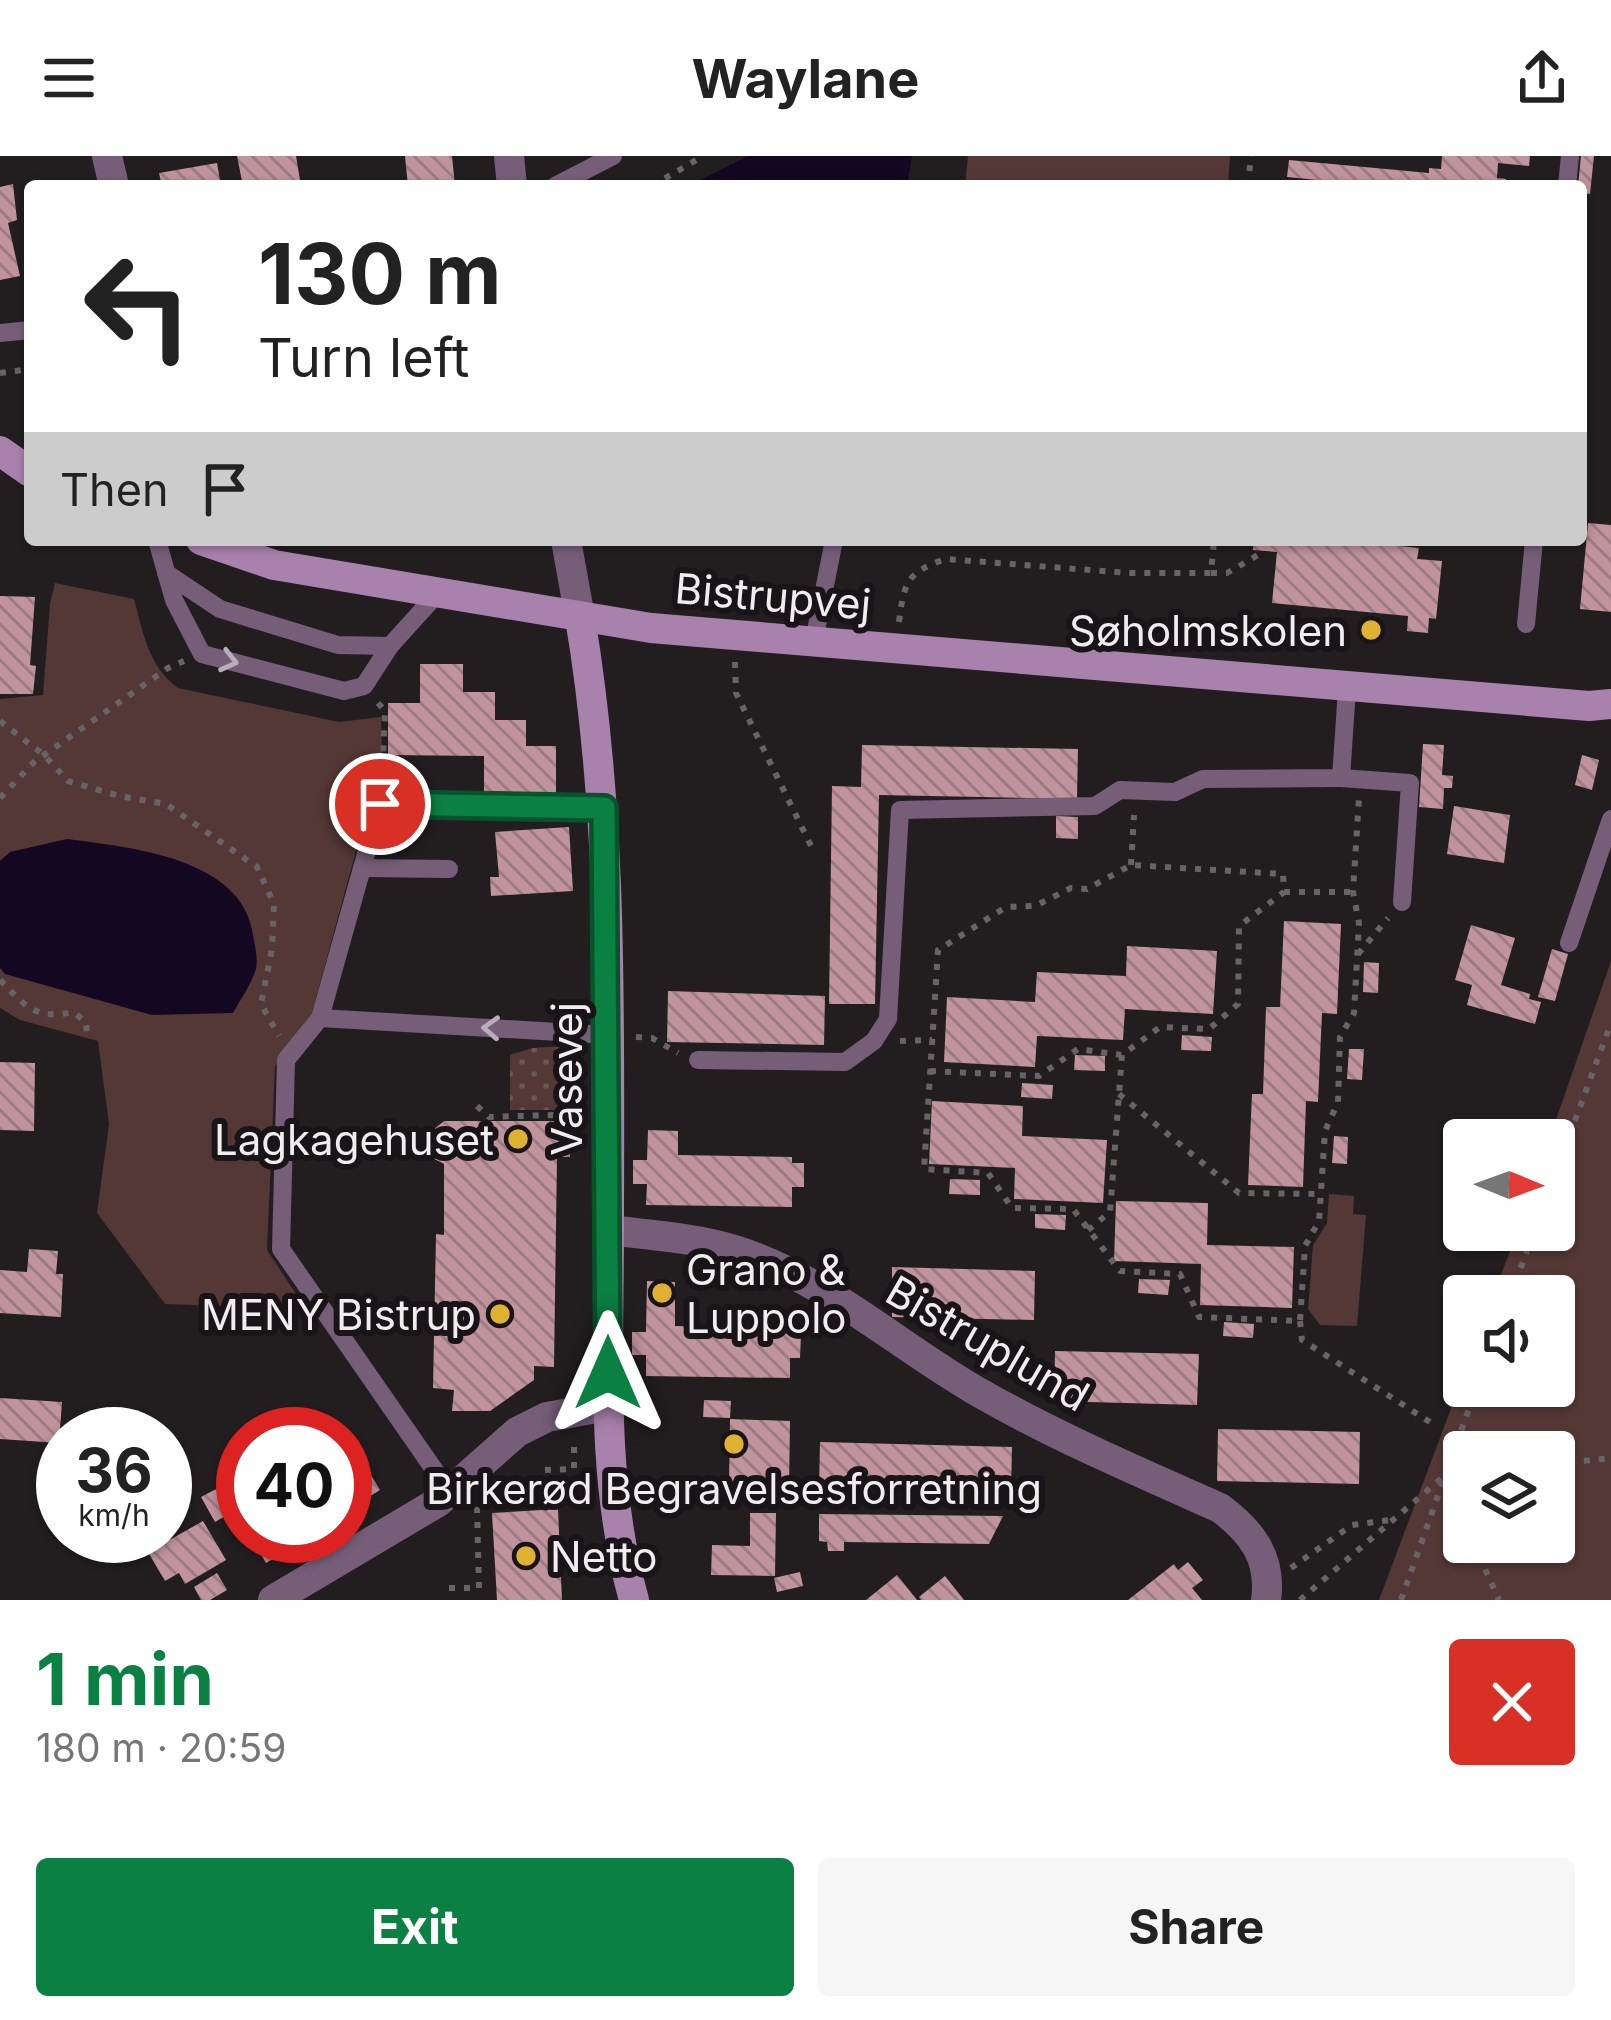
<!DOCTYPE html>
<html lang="en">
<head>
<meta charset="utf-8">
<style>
	body { margin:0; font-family:Inter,sans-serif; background:#f6f6f6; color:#222; height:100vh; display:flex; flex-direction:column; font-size:45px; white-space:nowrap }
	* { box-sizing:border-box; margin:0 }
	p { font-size:39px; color:#767676 }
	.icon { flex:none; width:66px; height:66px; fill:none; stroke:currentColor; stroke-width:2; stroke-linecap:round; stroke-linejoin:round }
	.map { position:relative; height:1444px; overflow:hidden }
	.sheet { display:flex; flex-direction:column; background:#fff; flex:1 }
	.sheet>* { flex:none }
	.top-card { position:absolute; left:24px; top:24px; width:1563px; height:366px; border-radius:12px; box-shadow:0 3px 9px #0004; background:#fff; color:#222; overflow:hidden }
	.needle { width:78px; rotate:91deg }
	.buttons { position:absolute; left:1443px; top:963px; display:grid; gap:24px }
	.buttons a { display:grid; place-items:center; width:132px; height:132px; border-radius:12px; background:#fff; box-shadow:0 3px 9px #0004; font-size:60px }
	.speed { position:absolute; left:36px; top:1251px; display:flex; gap:24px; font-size:60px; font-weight:700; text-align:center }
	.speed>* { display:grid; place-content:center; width:156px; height:156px; border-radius:50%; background:#fff; box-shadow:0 3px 9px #0004; line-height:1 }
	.speed small { font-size:30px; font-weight:400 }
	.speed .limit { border:18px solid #d22; background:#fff; color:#111 }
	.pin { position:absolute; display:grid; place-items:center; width:102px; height:102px; color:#fff; margin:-51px; border:6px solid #fff; border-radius:50%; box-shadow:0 3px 12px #0007 }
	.me { position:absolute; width:132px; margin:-66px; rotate:0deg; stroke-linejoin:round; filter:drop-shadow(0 0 9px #0008) }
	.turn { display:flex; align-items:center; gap:42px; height:252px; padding:0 36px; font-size:54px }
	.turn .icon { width:156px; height:156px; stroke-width:2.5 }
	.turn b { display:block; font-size:84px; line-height:102px }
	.then { display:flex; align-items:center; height:114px; padding:0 36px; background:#0003; gap:24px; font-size:45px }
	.round { display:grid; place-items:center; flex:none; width:126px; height:126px; border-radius:12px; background:#f6f6f6 }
	.head { display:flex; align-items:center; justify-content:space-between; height:204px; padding:0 36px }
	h1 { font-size:72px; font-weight:700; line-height:90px; color:#0b8043 }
	.cta { display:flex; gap:24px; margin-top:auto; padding:24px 36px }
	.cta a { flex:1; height:138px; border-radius:12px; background:#0b8043; color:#fff; font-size:48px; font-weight:700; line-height:138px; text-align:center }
	.cta a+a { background:#f6f6f6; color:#222 }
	header { display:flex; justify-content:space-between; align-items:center; height:156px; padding:0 36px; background:#fff; font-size:54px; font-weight:700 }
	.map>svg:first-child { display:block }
</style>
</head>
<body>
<header><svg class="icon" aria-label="menu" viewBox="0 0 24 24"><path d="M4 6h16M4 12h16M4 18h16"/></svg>Waylane<svg class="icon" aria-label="share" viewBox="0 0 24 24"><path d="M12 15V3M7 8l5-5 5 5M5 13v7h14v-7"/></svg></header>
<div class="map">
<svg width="1611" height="1444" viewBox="0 0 1611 1444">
	<defs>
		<pattern id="grass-dots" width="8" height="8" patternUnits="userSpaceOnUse" patternTransform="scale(3)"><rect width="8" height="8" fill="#543835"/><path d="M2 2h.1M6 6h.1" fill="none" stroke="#6d5553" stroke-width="1.8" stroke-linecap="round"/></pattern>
		<pattern id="building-back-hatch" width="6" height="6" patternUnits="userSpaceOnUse" patternTransform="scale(3)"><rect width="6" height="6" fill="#c0939d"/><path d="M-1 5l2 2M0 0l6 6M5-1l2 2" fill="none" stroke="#9c7c84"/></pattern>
	</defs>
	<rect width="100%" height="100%" fill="#221e20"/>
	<polygon fill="url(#grass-dots)" points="576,889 576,954 510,954 510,899 533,892"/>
	<g fill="#543835" fill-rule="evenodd">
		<polygon points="968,0 1230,0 1228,30 965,30"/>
		<path d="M55,427L134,443C143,476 148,510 178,532L339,566L381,561L382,599L312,857L275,910L267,1094L306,1153L165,1148L97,1057L109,968L98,885L20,864L0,852V543L43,539L50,448Z"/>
		<path d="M1611,805V1444H1379L1464,1218V1230H1554V1140H1493L1518,1074H1554V984H1549ZM1554,1296V1386H1464V1296Z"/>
		<polygon points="1329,1038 1354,1040 1353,1058 1366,1059 1357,1170 1320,1169 1308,1153 1313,1089 1327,1067"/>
	</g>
	<g fill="#140722">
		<polygon points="748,0 912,0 907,30 689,30"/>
		<path d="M67,683C127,691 243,701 253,779C255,791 259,805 255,816C250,830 240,844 233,857L152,859L5,818L0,812V705L10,696Z"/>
	</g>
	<g fill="url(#building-back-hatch)">
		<polygon points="237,0 296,0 301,30 243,30"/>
		<polygon points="405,0 452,0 455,30 408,30"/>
		<polygon points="1442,0 1530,0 1529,10 1498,7 1497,22 1506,23 1505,30 1377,30 1287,21 1289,4 1429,17 1429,12 1441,13"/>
		<polygon points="1581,0 1594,0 1590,38 1581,37 1578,30"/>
		<polygon points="217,7 221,30 162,30 159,17"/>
		<polygon points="13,28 17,64 8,67 20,120 0,124 0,31"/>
		<polygon points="1588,367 1611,369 1611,456 1580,453"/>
		<polygon points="1254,384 1338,384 1419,392 1417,403 1442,405 1436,463 1429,462 1428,477 1407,475 1408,460 1272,447 1277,396 1253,394"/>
		<polygon points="0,440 35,441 30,509 36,510 33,538 0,538"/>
		<polygon points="420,508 463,508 463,536 495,536 495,564 526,564 526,590 556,590 556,644 484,644 484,600 388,599 388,547 420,547"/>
		<polygon points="1423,588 1444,589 1442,619 1453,620 1452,632 1444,632 1443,653 1419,651"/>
		<polygon points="862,589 1078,593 1077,643 879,639 875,848 829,848 832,630 861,631"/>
		<polygon points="1582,599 1599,604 1592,634 1575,629"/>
		<polygon points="1454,650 1510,659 1504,707 1447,698"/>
		<polygon points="1056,660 1078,661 1078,683 1056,682"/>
		<polygon points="569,671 573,735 491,740 490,721 499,721 495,676"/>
		<polygon points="1284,765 1341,768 1337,858 1322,857 1318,946 1306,945 1303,1031 1248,1029 1252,938 1263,938 1266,851 1280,851"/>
		<polygon points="1471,769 1515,782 1501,829 1530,838 1529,843 1541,846 1535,868 1467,849 1472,829 1455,824"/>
		<polygon points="1127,790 1217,795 1213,858 1125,853 1123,884 1037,880 1035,911 944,906 947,841 1035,846 1037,816 1126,820"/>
		<polygon points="1552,793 1568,798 1555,845 1538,841"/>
		<polygon points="1364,806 1379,807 1378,837 1363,836"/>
		<polygon points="668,835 825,840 824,889 667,886"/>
		<polygon points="1182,879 1212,881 1211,895 1181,894"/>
		<polygon points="1349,893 1364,893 1362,924 1347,923"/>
		<polygon points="1075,899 1105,900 1105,915 1074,914"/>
		<polygon points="0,906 35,907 34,975 0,974"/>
		<polygon points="1022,927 1053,929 1052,943 1021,941"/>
		<polygon points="932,945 1023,950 1022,980 1107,984 1103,1047 1014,1043 1015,1012 929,1008"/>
		<polygon points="444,965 557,965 557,975 570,975 570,1001 557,1001 554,1211 534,1210 534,1224 490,1255 452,1255 454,1234 433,1232 436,1078 444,1079 444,1008 427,999 427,979"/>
		<polygon points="648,974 678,975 678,999 792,1001 792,1007 804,1007 804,1031 792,1031 792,1051 646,1049 647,1028 633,1028 633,1004 647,1004"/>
		<polygon points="1334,980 1348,981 1347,1008 1332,1007"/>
		<polygon points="950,1023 980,1024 980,1039 949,1038"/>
		<polygon points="1116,1045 1208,1047 1207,1089 1294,1091 1292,1152 1200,1149 1201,1108 1114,1105"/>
		<polygon points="1035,1058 1066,1059 1065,1074 1035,1072"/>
		<polygon points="29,1093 58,1095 56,1118 63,1118 61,1161 0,1157 0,1114 27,1116"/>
		<polygon points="892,1111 1035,1115 1034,1164 892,1161"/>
		<polygon points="1139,1123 1170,1124 1168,1139 1138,1137"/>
		<polygon points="647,1125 675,1126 675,1170 790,1172 790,1178 801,1179 800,1202 790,1202 790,1222 646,1220 646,1199 632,1199 632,1176 646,1176"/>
		<polygon points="1224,1166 1254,1168 1253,1182 1223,1180"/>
		<polygon points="1055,1195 1199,1198 1197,1249 1054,1245"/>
		<polygon points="0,1242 62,1246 59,1287 0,1283"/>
		<polygon points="704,1244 731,1245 730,1262 703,1261"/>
		<polygon points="730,1263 790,1265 789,1332 729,1331"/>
		<polygon points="1218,1273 1360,1276 1359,1328 1217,1325"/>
		<polygon points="820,1286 1012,1291 1011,1337 819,1332"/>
		<polygon points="345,1297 359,1319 367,1313 380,1334 353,1351 351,1348 345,1351"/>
		<polygon points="220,1331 226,1342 243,1332 243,1366 236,1354 215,1366 201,1341"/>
		<polygon points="558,1353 562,1444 497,1444 492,1357"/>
		<polygon points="750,1357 776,1357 775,1420 711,1419 712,1389 750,1390"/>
		<polygon points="819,1358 1003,1360 989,1388 844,1386 844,1395 828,1395 827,1386 819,1385"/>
		<polygon points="203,1365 226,1404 185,1428 179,1417 165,1425 145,1391 161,1382 164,1387"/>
		<polygon points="251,1380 306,1380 308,1383 266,1407"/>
		<polygon points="1188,1406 1203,1424 1192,1432 1202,1444 1128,1444 1174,1408 1178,1414"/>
		<polygon points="800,1416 803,1430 777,1436 774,1422"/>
		<polygon points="217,1417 227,1434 210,1444 201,1444 194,1431"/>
		<polygon points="897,1419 917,1444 866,1444"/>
		<polygon points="945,1420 964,1444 921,1444 919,1441"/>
	</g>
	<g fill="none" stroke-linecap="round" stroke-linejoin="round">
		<g stroke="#686466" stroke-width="6" stroke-dasharray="6 9" stroke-linecap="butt">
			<polyline points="652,30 703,0"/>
			<polyline points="1248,30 1251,0"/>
			<polyline points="0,217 30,213"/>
			<polyline points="1211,417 1227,417 1265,395"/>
			<path d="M899,466C904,426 907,416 946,403L1129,417H1211L1214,384"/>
			<polyline points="735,506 736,537 813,694"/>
			<polyline points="378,547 385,555 382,627"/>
			<polyline points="0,565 44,599 68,625 119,640 166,648 257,711 274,748 272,793 261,848 279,880"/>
			<polyline points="0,642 34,606 168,512 184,505"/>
			<polyline points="1131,709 1134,659"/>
			<polyline points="1284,736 1353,736"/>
			<polyline points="1358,798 1388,762"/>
			<path d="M0,824C25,850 35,864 73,856L86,866L87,880"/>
			<polyline points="636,881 652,882 678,897"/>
			<polyline points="900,885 932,884"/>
			<polyline points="930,915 1039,920 1078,893 1121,899"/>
			<polyline points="1119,938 1239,1037 1320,1038"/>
			<polyline points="477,950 489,961 583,958"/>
			<polyline points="1554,1021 1611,867"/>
			<polyline points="1088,1074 1110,1056 1122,899 1160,871 1209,873 1238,848 1239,770 1284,736 1283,718 1131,709 1087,733 1071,732 1035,750 1006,751 938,794 924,1013 988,1017 1012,1052 1073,1053 1120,1115 1180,1118 1199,1161 1300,1165 1305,1090 1319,1065 1325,975 1338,946 1340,881 1354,857 1359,767 1353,736 1359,642"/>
			<polyline points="1510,1140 1535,1074"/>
			<polyline points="1300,1165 1302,1184 1433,1268"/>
			<polyline points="1554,1308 1611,1302"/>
			<polyline points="1445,1324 1464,1367"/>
			<polyline points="484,1345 542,1343 542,1314 574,1313 574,1284"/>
			<polyline points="1473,1386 1499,1444"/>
			<polyline points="1291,1412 1352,1369 1390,1364"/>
			<polyline points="449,1432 479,1432 477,1351"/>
			<polyline points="1300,1444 1443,1321 1464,1319"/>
			<polyline points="1401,1444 1477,1230"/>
		</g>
		<g stroke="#765e79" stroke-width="18">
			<polyline points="555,30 613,0"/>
			<polyline points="1567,30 1570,0"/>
			<polyline points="0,177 30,174"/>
			<polyline points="157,384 174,444 202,498 344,535 364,530 390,490 436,439"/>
			<polyline points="166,417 220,453 338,489 390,490"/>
			<polyline points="1526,468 1534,384"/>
			<polyline points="814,485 834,384"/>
			<polyline points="1341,622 1410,627 1402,746"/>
			<polyline points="362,712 449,713"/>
			<polyline points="1569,787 1611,663"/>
			<polyline points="320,862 608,879"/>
			<polyline points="698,904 845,906 874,885 888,863 900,654 1095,650 1120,634 1175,636 1203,623 1341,622 1347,533"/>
			<polyline points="449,1335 281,1093 286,904 320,862 380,648 604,652"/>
		</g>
		<g stroke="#765e79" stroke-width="30">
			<polyline points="107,0 114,30"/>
			<polyline points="509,0 512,30"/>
			<polyline points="566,384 580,462"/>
			<path d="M609,1074C651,1079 695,1082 735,1094C825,1122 899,1191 980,1237C1057,1281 1139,1316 1220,1352C1252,1376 1272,1402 1266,1444"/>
			<polyline points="273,1444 438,1346 517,1276 547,1261 608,1250"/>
		</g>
		<g stroke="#a981ad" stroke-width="30">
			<polyline points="0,295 30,316"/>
			<polyline points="201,384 274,409 651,472 1589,550 1611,548"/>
			<path d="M580,462C614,664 609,868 609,1072C609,1197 600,1323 634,1444"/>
		</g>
	</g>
	<defs><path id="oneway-chevron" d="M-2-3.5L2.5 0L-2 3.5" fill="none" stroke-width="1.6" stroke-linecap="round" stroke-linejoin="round" transform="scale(3)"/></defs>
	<g stroke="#baadba">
		<use href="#oneway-chevron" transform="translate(229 505) rotate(14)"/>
		<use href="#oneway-chevron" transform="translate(491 872) rotate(-177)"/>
	</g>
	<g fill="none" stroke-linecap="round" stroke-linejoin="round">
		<g stroke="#07532c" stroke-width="30">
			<polyline id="route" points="380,648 604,652 608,1217"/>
		</g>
		<use href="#route" stroke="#0b8043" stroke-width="21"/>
	</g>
	<g fill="#deb133" stroke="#191417" stroke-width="4.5">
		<circle cx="1371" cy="474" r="12"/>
		<circle cx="518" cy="983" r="12"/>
		<circle cx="662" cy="1137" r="12"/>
		<circle cx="500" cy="1158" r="12"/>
		<circle cx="734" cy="1288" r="12"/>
		<circle cx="526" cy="1400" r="12"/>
	</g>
	<g text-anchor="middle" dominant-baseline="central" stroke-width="12" stroke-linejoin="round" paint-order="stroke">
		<g font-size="42" fill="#f1edef" stroke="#191417">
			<text transform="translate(773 440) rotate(5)">Bistrupvej</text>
			<text transform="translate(566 923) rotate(-90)">Vasevej</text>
			<text transform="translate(988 1187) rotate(30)">Bistruplund</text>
		</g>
		<g font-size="42" fill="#f1edef" stroke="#191417" text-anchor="end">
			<text x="1347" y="474">Søholmskolen</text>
			<text x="494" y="983">Lagkagehuset</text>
			<text x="686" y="1113" text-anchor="start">Grano &amp;<tspan x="686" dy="48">Luppolo</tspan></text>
			<text x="476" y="1158">MENY Bistrup</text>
			<text x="734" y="1332" text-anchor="middle">Birkerød Begravelsesforretning</text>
			<text x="550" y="1400" text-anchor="start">Netto</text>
		</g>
	</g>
</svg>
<div class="buttons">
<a><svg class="needle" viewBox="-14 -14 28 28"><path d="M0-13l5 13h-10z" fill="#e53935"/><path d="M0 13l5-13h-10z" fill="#767676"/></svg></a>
<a><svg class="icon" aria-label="sound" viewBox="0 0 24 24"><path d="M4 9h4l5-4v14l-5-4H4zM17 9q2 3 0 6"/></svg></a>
<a><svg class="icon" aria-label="layers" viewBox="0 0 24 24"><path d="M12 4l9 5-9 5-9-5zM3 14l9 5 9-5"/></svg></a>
</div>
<div class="speed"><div>36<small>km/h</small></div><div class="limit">40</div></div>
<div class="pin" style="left:380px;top:648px;background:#d93025"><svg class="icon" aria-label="arrive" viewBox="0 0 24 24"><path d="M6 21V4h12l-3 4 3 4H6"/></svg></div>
<svg class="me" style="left:608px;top:1217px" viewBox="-20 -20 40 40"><path d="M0-17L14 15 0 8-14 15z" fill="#0b8043" stroke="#fff" stroke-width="4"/></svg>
<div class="top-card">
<div class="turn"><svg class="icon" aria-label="left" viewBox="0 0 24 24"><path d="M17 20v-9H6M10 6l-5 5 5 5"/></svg><div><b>130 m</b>Turn left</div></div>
<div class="then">Then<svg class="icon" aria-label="arrive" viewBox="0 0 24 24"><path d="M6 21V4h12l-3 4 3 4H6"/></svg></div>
</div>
</div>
<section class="sheet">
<div class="head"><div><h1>1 min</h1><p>180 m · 20:59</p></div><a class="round" style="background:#d93025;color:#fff"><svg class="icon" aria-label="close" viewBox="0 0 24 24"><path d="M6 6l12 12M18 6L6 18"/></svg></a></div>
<div class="cta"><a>Exit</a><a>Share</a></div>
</section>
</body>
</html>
